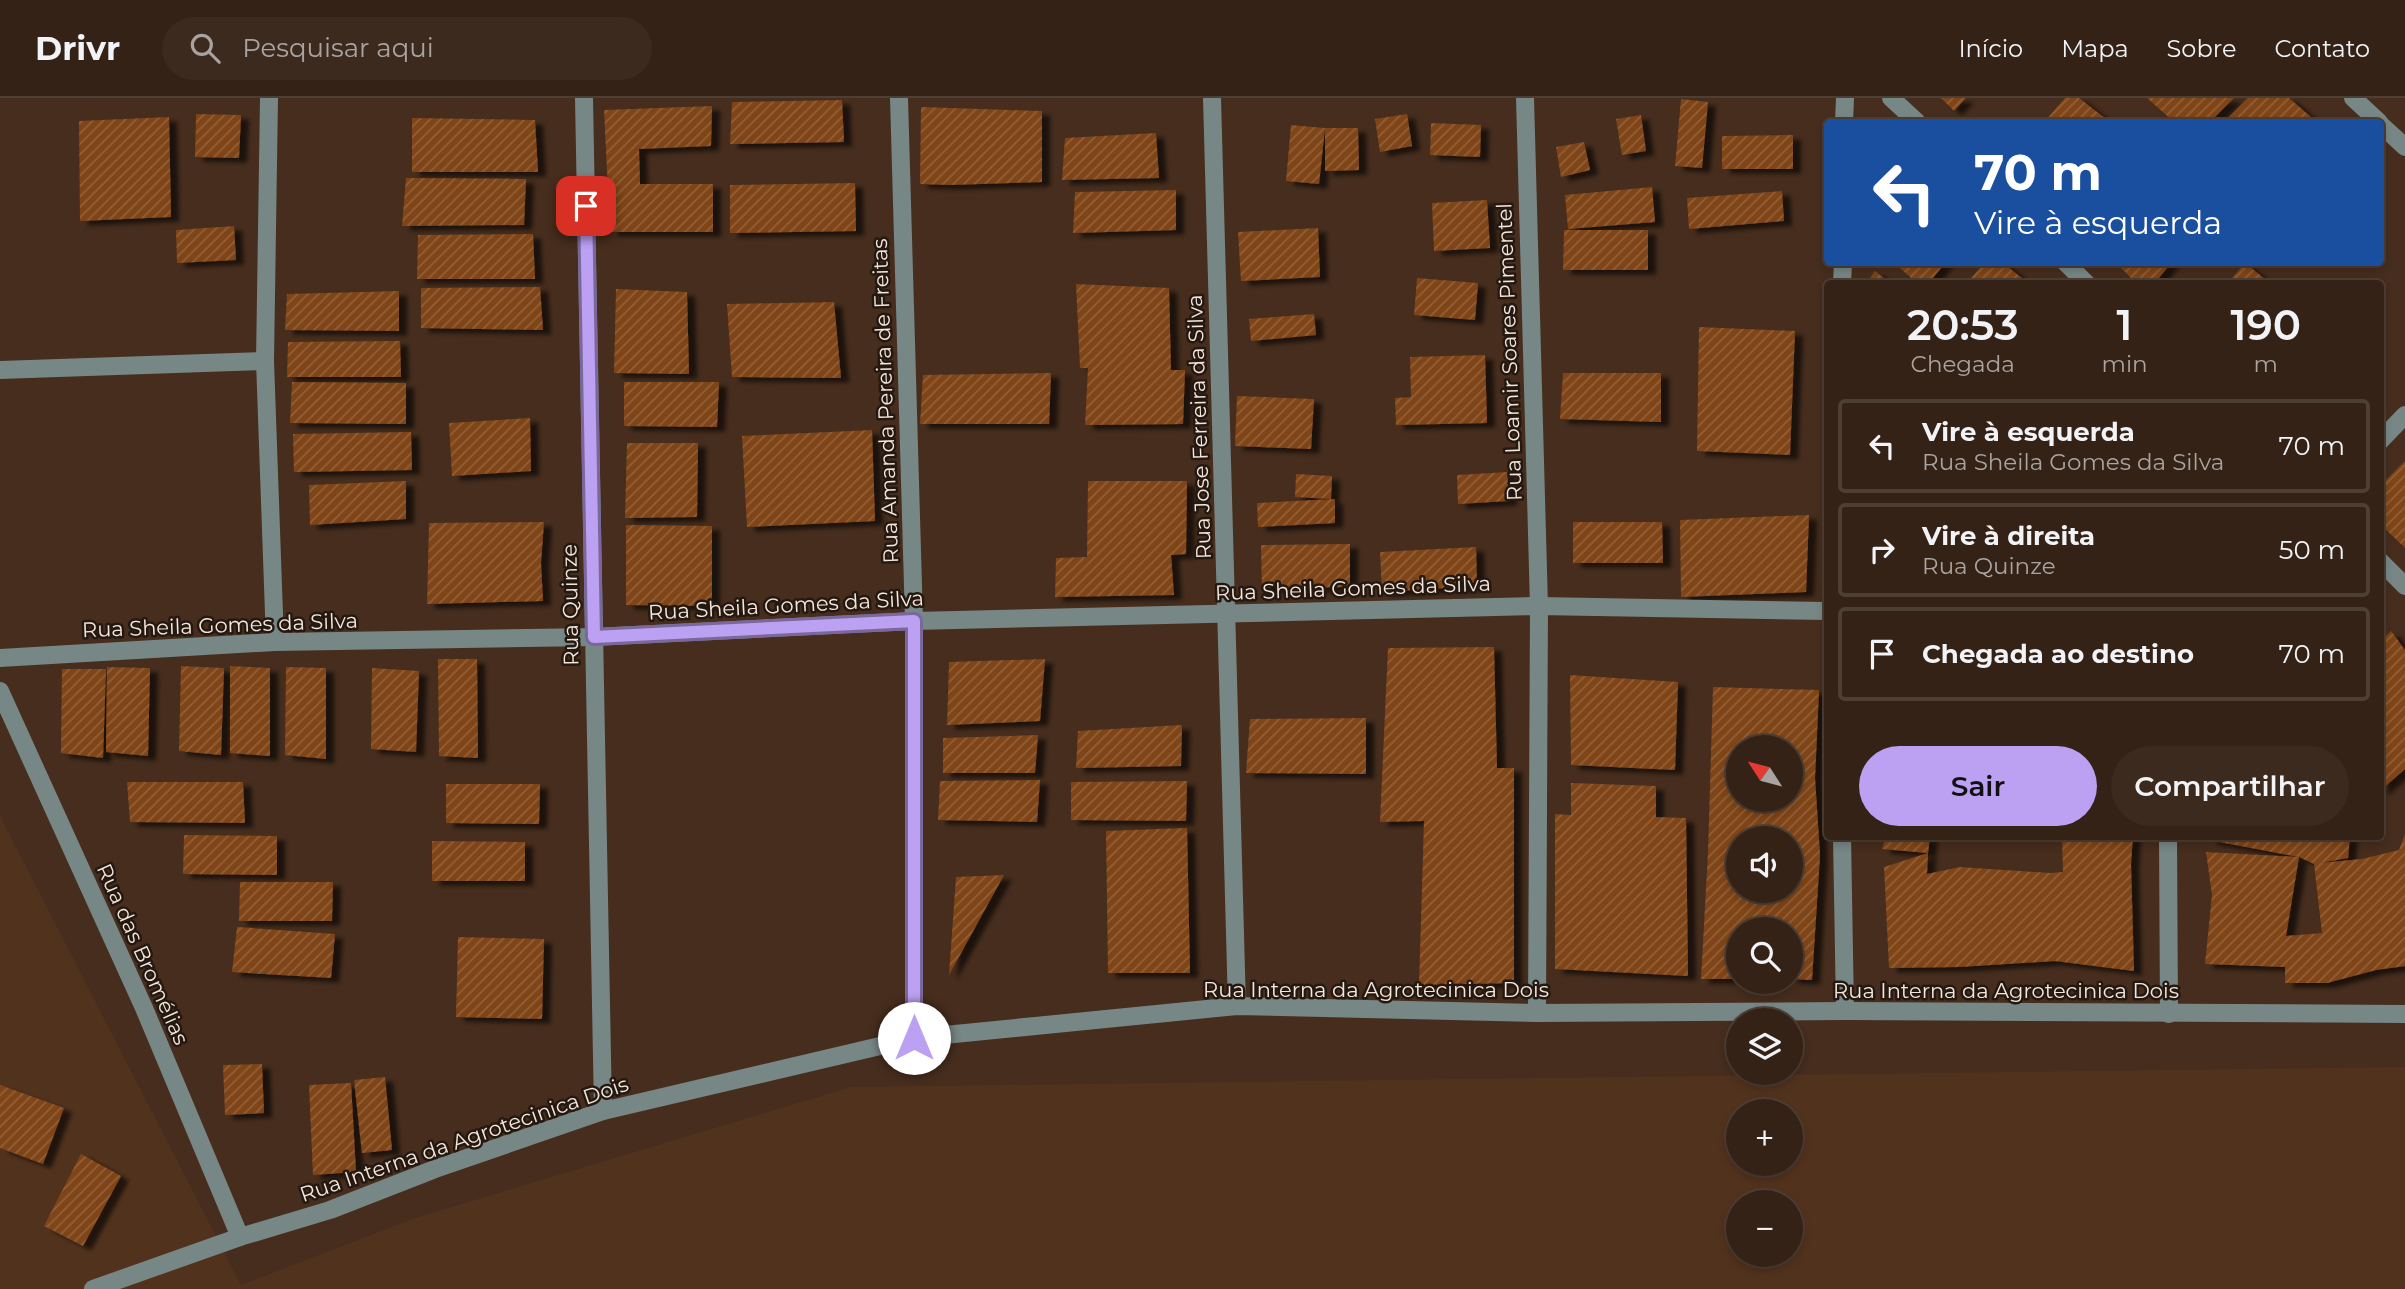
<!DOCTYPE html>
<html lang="pt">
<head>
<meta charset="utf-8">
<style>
	body { margin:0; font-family:Montserrat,sans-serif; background:#3c2a1f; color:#f1f3f6; height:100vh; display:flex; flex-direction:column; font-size:26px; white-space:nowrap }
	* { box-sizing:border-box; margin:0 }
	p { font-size:23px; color:#a9a4a1 }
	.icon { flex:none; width:38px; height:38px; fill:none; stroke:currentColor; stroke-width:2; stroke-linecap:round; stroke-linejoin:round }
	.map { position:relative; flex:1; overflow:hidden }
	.details { position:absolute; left:1824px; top:182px; width:560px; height:560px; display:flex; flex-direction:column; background:#342216; border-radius:7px; box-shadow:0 4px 10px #0003,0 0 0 2px #4e3f35 }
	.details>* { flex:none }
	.top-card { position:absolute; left:1824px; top:21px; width:560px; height:147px; border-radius:7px; box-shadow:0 4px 10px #0003,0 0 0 2px #4e3f35; background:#1a4fa0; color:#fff; overflow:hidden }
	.needle { width:46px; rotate:306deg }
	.fabs { position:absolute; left:1726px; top:637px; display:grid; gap:14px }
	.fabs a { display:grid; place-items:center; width:77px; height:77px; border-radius:50%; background:#342216; box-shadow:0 4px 10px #0003,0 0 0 2px #4e3f35; font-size:35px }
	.pin { position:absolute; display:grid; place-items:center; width:60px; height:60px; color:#fff; margin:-30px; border-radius:14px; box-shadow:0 4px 10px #0006 }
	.me { position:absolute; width:77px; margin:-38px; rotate:0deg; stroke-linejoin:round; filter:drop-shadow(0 0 5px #0008) }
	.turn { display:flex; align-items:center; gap:24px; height:147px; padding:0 35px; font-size:32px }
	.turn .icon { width:91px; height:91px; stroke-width:2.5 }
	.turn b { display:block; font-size:49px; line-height:60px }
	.eta { display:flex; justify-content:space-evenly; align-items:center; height:119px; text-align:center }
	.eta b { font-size:42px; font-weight:600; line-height:49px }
	.cta { display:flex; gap:14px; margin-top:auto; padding:14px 35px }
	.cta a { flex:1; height:80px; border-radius:42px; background:#bca0f2; color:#111; font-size:28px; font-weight:600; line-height:80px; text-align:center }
	.cta a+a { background:#3c2a1f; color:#f1f3f6 }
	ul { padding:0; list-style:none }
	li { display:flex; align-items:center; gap:21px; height:94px; margin:0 14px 10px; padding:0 21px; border:4px solid #4e3f35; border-radius:7px }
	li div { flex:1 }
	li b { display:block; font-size:26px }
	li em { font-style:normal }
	header { display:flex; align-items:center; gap:42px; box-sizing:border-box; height:98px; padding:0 35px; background:#342216; border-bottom:2px solid #4e3f35 }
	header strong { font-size:33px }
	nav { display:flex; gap:38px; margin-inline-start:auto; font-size:24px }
	.search { width:490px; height:63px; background:#3c2a1f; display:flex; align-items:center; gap:18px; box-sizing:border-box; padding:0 24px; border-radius:38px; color:#a9a4a1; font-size:26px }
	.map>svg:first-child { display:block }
</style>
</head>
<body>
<header>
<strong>Drivr</strong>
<div class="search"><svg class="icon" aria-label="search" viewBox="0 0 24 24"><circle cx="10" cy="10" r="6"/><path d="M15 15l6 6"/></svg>Pesquisar aqui</div>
<nav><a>Início</a><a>Mapa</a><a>Sobre</a><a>Contato</a></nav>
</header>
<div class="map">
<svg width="2405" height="1191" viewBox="0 0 2405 1191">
	<defs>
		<pattern id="building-hatch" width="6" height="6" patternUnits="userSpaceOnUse" patternTransform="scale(1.75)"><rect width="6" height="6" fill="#7f4418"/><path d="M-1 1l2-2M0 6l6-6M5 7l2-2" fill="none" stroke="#925f39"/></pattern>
		<filter id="shadow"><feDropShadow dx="8" dy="4.5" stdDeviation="2" flood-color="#0009"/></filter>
	</defs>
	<rect width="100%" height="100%" fill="#462d1d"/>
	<path fill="#51321d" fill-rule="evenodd" d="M0,718L241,1187L415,1120L851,989L2405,969V1191H0ZM1738,1013H1790V1066H1738ZM1738,1104H1790V1157H1738Z"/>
	<g fill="url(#building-hatch)" fill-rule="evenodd" filter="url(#shadow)">
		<polygon points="1941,0 1966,0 1954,13"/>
		<polygon points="2065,0 2079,0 2106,21 2103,24 2044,24"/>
		<polygon points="2147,0 2234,0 2210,24 2174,24"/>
		<polygon points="2248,0 2289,0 2311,19 2306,24 2224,24"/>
		<polygon points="1681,1 1708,4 1702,70 1675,68"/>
		<polygon points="842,2 844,44 730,46 732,4"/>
		<polygon points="712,8 711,48 639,51 640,86 713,86 713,134 610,134 604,12"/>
		<polygon points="921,9 1042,13 1042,84 951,87 920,86"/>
		<polygon points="196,16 241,17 239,60 195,59"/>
		<polygon points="1407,16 1412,48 1380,54 1375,21"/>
		<polygon points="1641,17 1646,53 1622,57 1616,21"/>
		<polygon points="169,19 171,119 80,123 79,23"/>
		<polygon points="412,20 535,22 538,74 412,74"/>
		<polygon points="1431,25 1481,27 1480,59 1430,57"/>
		<polygon points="1291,27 1325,30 1319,86 1286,83"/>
		<polygon points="1325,30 1358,30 1359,72 1325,73"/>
		<polygon points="1156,35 1159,80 1062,82 1065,40"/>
		<polygon points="1793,37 1793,71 1722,71 1722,38"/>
		<polygon points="1584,44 1590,72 1561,79 1556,49"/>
		<polygon points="406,80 526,81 524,127 402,128"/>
		<polygon points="855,85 856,133 730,135 730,87"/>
		<polygon points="1652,89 1655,124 1568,131 1565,97"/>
		<polygon points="1176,92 1176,132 1073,135 1075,94"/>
		<polygon points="1782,93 1784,123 1689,131 1687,100"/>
		<polygon points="1487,102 1490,150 1434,153 1432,105"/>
		<polygon points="234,128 236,162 177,165 176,132"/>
		<polygon points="1318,130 1320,179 1241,183 1238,134"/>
		<polygon points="1564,132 1648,132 1648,172 1563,172"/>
		<polygon points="533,136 535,181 417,181 418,137"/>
		<polygon points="1893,164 1946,164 1928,186 1918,186"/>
		<polygon points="1985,164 2002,164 2029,186 1966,186"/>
		<polygon points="2115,164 2172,164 2154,186 2137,186"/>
		<polygon points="2245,165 2271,186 2227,186"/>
		<polygon points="1875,173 1891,186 1866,186"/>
		<polygon points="1417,180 1478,185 1475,222 1414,217"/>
		<polygon points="1076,186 1169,190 1171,272 1185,272 1183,326 1085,327 1088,270 1080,270"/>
		<polygon points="540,189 543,232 421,230 421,190"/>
		<polygon points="616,191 687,194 689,276 614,275"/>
		<polygon points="399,193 399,233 285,232 287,196"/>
		<polygon points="834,204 841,280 732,279 727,206"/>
		<polygon points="1314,216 1316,237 1251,243 1249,221"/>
		<polygon points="1699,229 1795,233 1790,357 1697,353"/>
		<polygon points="400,243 401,279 287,279 288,244"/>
		<polygon points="1485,257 1487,325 1396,327 1395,300 1411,299 1410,259"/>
		<polygon points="1051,275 1049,326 920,326 923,277"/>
		<polygon points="1563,275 1661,275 1661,324 1560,321"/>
		<polygon points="292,284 406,285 406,326 290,325"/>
		<polygon points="624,284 719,284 717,329 624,328"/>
		<polygon points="1237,298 1314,301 1311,351 1235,348"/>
		<polygon points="530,320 531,373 452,378 449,325"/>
		<polygon points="872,332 875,423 747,429 742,338"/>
		<polygon points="411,334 412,372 294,374 293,336"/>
		<polygon points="627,345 698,345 697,419 625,420"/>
		<polygon points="2405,363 2405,450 2380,426 2380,388"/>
		<polygon points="1507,374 1509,403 1458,406 1457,377"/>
		<polygon points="1296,376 1332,378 1331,401 1295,399"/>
		<polygon points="406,383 406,421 310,427 309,387"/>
		<polygon points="1088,383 1187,383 1186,456 1171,457 1174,497 1055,499 1056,460 1087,459"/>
		<polygon points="1335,401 1335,425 1258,429 1257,405"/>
		<polygon points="1809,417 1806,494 1681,499 1680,422"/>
		<polygon points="544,424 541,465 543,503 427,506 429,425"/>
		<polygon points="1573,424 1662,424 1663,465 1573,465"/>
		<polygon points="626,427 712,428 712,508 626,507"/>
		<polygon points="1350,446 1350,489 1262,490 1261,447"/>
		<polygon points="1476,449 1477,488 1382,494 1380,454"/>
		<polygon points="2391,533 2405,552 2405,671 2380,693 2380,544"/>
		<polygon points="1494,549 1497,670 1514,670 1514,885 1419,887 1424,723 1380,724 1388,550"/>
		<polygon points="438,561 477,561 478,660 439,658"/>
		<polygon points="1045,561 1040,623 947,627 949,564"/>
		<polygon points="181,568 224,570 221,657 179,653"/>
		<polygon points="230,568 270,570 270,658 230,655"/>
		<polygon points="107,569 150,570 148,658 106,654"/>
		<polygon points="286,569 326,570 326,661 285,657"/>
		<polygon points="372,570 419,573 416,654 371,651"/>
		<polygon points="62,571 106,571 103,660 61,655"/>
		<polygon points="1570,577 1678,584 1675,672 1571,667"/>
		<path d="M1713,589L1819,592L1815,680L1820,757L1812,882L1790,881V831H1738V881H1701L1708,754ZM1738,649H1790V702H1738ZM1738,740H1790V793H1738Z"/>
		<polygon points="1366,620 1366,676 1246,675 1250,621"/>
		<polygon points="1182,627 1181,668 1076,670 1078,633"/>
		<polygon points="1038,637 1035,675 943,675 943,640"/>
		<polygon points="1040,682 1037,724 938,722 940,683"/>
		<polygon points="1187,683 1186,723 1071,722 1071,684"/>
		<polygon points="127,684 243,684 245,725 130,724"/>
		<polygon points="1571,685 1656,688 1656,719 1686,720 1688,878 1555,871 1555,716 1571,717"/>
		<polygon points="446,686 540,686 539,726 446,725"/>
		<polygon points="1187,730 1190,875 1108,875 1106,733"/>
		<polygon points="2405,736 2405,868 2376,872 2327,885 2285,885 2285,869 2205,866 2212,797 2206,754 2299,759 2286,838 2322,835 2314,766 2299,759 2209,742 2210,738 2350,738 2348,760 2320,765 2362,761 2399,752"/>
		<polygon points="184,737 277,738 277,777 183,776"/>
		<polygon points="1886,738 1930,738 1928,755 1882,751"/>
		<polygon points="2062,738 2133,738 2131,766 2134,873 2055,863 1959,869 1889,870 1884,769 1928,755 1927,776 1960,769 2050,775 2063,774"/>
		<polygon points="432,743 525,744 525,783 432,783"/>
		<polygon points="1004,777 949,877 956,779"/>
		<polygon points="240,784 333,784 332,823 239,823"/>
		<polygon points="237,829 335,836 331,880 232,874"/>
		<polygon points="458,839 544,841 542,921 456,919"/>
		<polygon points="262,966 264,1015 225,1017 223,967"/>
		<polygon points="385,979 392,1052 362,1055 354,982"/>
		<polygon points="351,985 356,1074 313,1077 309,987"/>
		<polygon points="0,987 64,1010 43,1066 0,1050"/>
		<polygon points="81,1056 121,1078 83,1148 44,1128"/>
	</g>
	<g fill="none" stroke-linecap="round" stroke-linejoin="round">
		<g stroke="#768785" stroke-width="18">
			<polyline points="269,0 265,263 275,544"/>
			<polyline points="584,0 603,1013"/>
			<polyline points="899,0 914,523 914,940"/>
			<polyline points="1212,0 1237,908"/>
			<polyline points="1525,0 1539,508 1537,915"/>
			<polyline points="1891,0 1917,24"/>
			<polyline points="2353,0 2379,24"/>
			<polyline points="1844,24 1845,0"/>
			<polyline points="2380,26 2405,49"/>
			<polyline points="2065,164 2087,186"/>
			<polyline points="1842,186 1843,164"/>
			<polyline points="0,272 265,263"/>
			<polyline points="2380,343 2405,317"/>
			<polyline points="2380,463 2405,488"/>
			<polyline points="0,560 275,544 594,539 914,523 1539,508 1827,513"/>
			<polyline points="0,593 144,910 240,1139"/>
			<polyline points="1842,738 1845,913"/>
			<polyline points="2168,738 2169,916"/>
			<polyline points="93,1191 240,1139 330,1112 435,1071 603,1013 914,940 1237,908 1537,915 1845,913 2405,916"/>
		</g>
	</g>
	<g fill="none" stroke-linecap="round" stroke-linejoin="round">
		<g stroke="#7a689d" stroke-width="18">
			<polyline id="route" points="586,108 594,539 914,523 914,940"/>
		</g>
		<use href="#route" stroke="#bca0f2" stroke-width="12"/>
	</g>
	<g text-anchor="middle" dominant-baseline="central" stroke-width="5" stroke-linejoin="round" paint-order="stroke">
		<g font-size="21" fill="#f5e5da" stroke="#241911">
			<text transform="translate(1509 254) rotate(-92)">Rua Loamir Soares Pimentel</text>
			<text transform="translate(885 303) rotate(-92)">Rua Amanda Pereira de Freitas</text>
			<text transform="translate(1199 329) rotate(-92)">Rua Jose Ferreira da Silva</text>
			<text transform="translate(1353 490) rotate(-2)">Rua Sheila Gomes da Silva</text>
			<text transform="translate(570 507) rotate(-91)">Rua Quinze</text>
			<text transform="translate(786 507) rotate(-3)">Rua Sheila Gomes da Silva</text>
			<text transform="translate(220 527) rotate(-2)">Rua Sheila Gomes da Silva</text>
			<text transform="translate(143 856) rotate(66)">Rua das Bromélias</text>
			<text x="1376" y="891">Rua Interna da Agrotecinica Dois</text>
			<text x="2006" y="892">Rua Interna da Agrotecinica Dois</text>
			<text transform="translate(464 1041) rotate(-19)">Rua Interna da Agrotecinica Dois</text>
		</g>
	</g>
</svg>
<div class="fabs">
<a><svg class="needle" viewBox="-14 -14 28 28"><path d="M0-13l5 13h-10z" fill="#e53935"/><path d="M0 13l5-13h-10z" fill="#a9a4a1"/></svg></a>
<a><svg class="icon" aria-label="sound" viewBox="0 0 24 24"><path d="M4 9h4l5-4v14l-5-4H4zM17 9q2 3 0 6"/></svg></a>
<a><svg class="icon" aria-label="search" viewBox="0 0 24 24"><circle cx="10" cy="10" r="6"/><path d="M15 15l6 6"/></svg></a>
<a><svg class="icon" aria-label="layers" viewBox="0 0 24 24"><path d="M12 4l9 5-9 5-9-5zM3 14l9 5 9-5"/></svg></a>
<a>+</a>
<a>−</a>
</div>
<div class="pin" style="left:586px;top:108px;background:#d93025"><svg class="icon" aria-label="arrive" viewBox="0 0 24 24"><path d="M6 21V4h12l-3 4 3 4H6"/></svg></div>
<svg class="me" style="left:914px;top:940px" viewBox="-20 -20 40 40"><circle r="19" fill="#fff"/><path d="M0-13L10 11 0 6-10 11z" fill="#bca0f2"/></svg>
<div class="top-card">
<div class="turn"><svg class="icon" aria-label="left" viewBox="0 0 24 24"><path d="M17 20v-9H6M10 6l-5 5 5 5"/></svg><div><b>70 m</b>Vire à esquerda</div></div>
</div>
<section class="details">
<div class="eta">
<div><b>20:53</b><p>Chegada</p></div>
<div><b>1</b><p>min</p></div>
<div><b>190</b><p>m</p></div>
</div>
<ul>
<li><svg class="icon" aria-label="left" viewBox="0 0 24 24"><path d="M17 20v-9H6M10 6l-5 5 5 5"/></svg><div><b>Vire à esquerda</b><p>Rua Sheila Gomes da Silva</p></div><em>70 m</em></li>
<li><svg class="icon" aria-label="right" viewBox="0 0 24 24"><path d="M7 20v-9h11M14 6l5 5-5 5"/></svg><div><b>Vire à direita</b><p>Rua Quinze</p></div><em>50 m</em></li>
<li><svg class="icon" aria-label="arrive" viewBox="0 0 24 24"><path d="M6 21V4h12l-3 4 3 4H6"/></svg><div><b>Chegada ao destino</b></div><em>70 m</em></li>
</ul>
<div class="cta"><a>Sair</a><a>Compartilhar</a></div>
</section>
</div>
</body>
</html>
